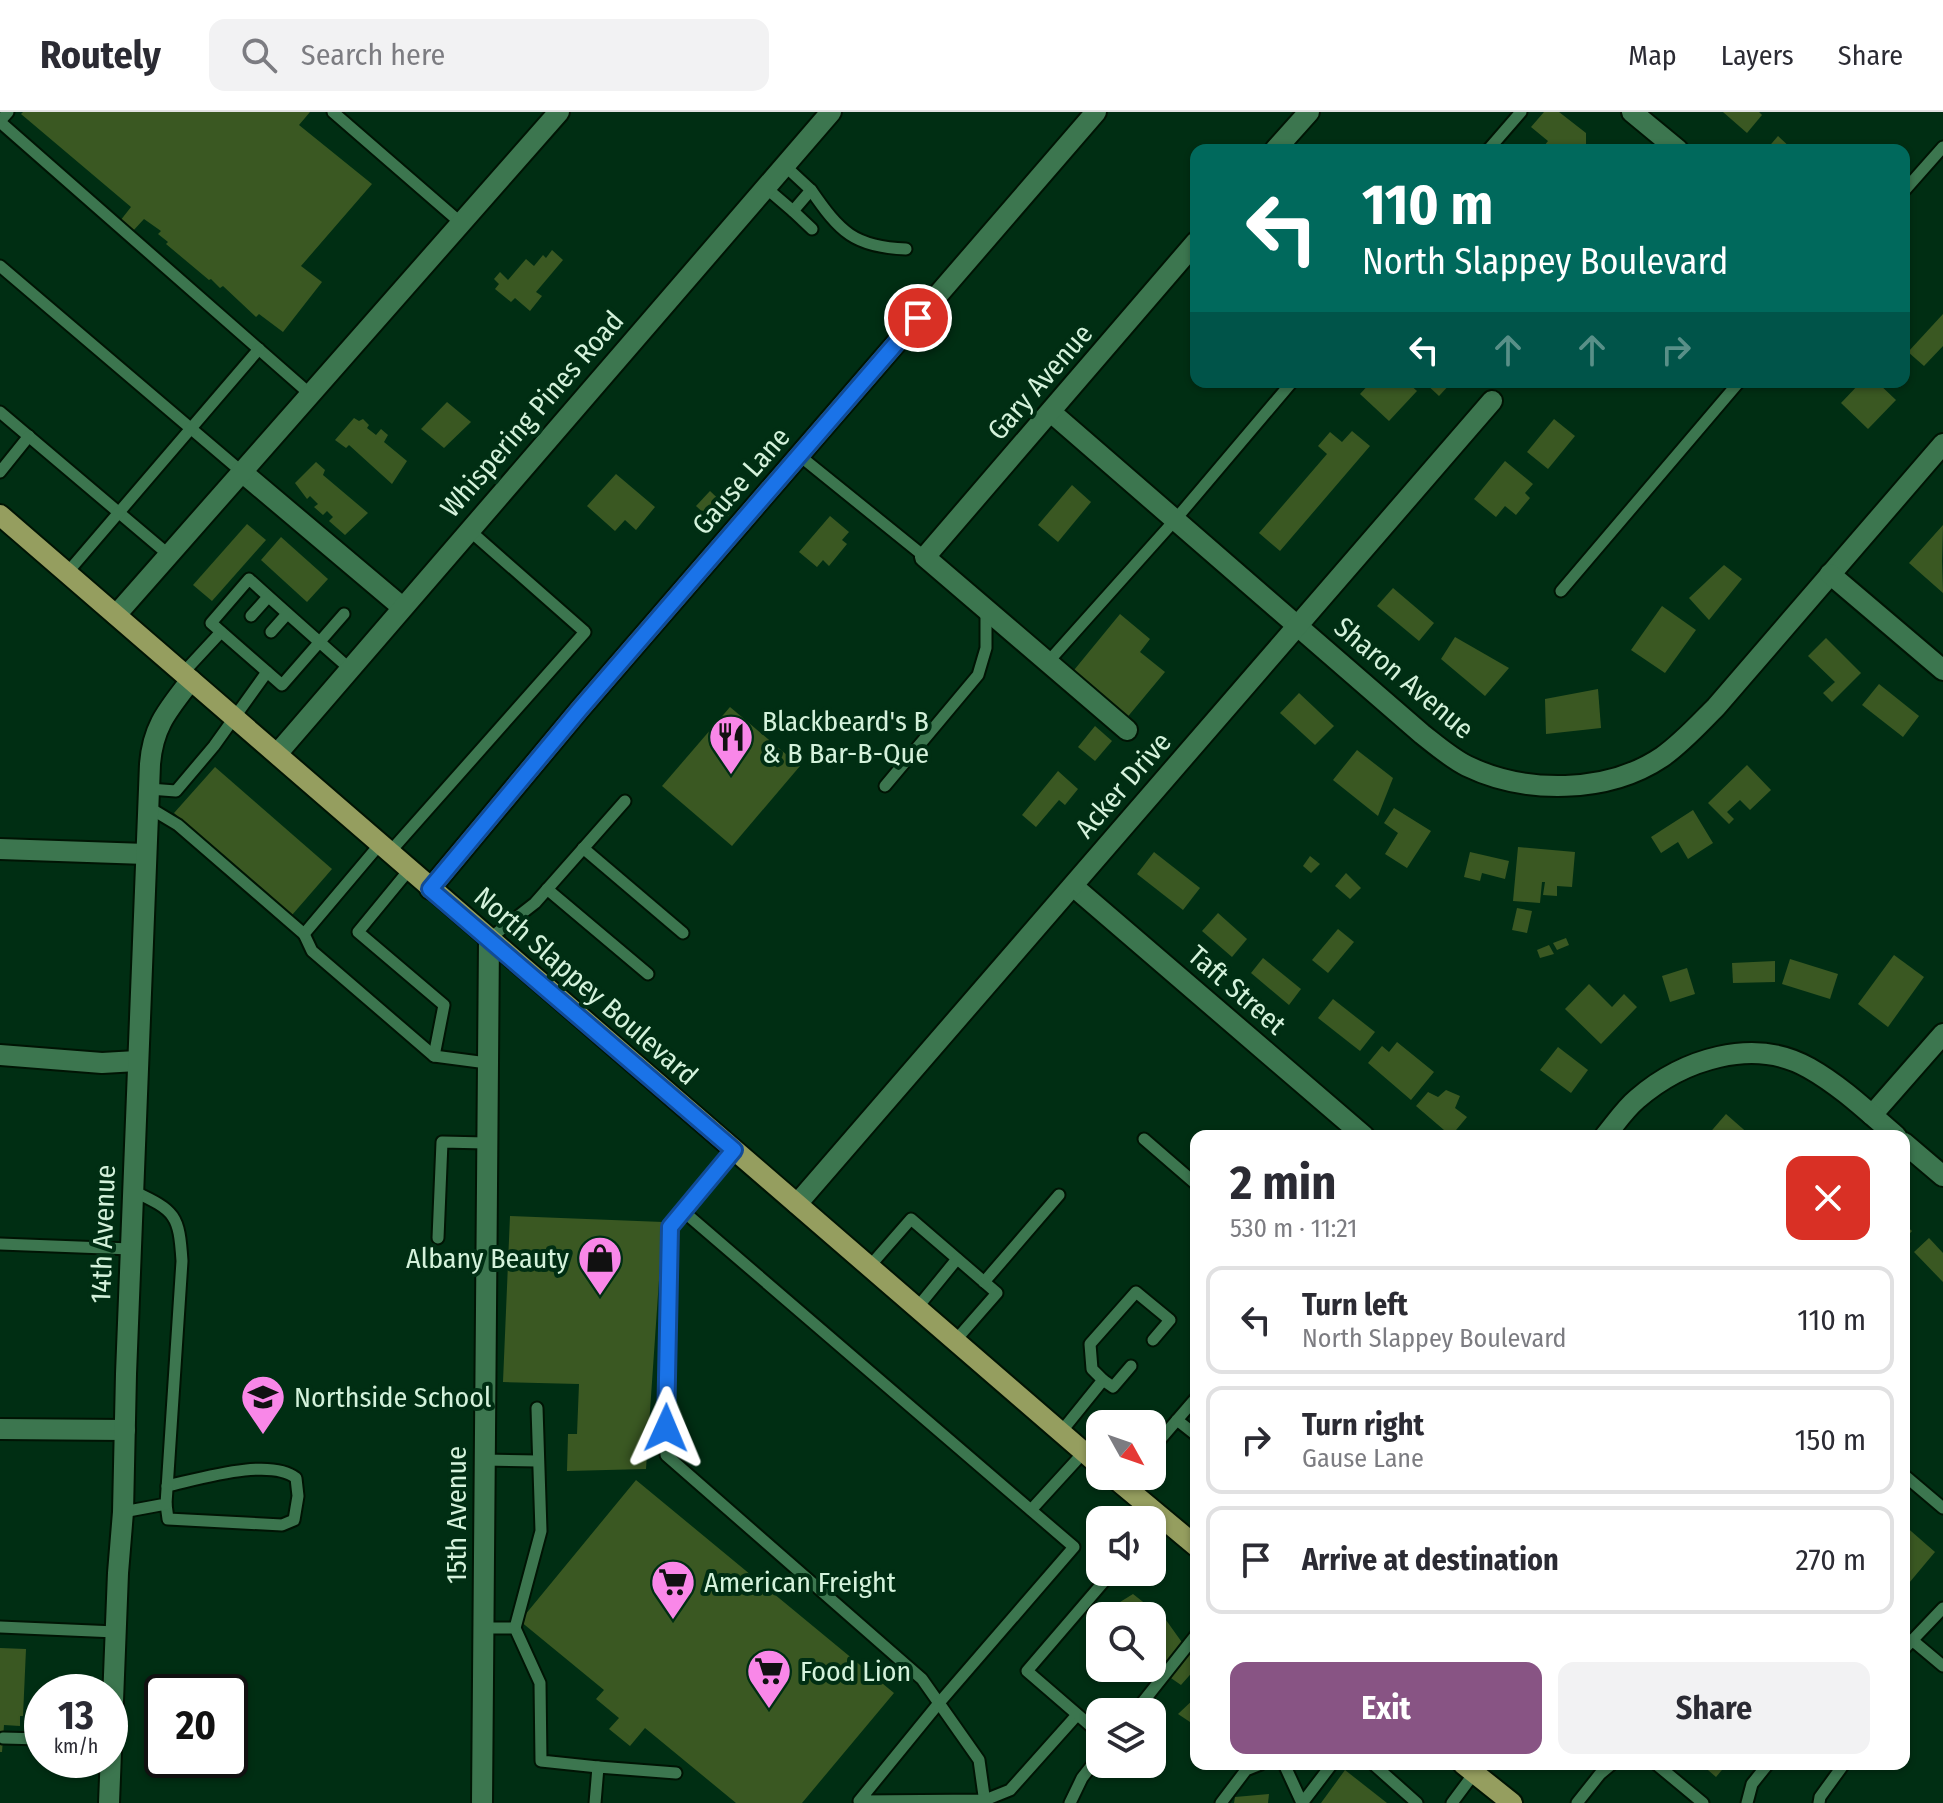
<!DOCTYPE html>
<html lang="en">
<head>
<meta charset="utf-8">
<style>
	body { margin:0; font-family:"Fira Sans Condensed",sans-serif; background:#f2f2f3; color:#2b2b33; height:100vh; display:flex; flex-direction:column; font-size:30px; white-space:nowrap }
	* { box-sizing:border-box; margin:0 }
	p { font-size:26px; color:#7c7c81 }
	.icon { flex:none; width:44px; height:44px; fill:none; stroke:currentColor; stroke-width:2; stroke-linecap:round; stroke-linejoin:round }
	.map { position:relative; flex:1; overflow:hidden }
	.sheet { position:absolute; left:1190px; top:1018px; width:720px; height:640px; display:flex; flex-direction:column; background:#fff; border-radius:16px; box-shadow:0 2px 6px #0004 }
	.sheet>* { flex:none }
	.top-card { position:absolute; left:1190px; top:32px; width:720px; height:244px; border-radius:16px; box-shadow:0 2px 6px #0004; background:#00695c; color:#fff; overflow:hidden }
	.needle { width:52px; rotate:130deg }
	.buttons { position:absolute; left:1086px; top:1298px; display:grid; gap:16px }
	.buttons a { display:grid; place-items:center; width:80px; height:80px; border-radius:16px; background:#fff; box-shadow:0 2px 6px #0004; font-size:40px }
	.speed { position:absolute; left:24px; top:1562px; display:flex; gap:16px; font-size:40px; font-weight:700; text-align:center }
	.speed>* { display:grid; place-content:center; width:104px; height:104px; border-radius:50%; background:#fff; box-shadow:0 2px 6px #0004; line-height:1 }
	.speed small { font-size:20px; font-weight:400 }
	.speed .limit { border:4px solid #111; border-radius:12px; background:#fff; color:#111 }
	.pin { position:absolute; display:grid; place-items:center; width:68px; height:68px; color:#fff; margin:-34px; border:4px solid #fff; border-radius:50%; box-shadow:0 2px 8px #0007 }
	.me { position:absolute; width:88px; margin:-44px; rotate:1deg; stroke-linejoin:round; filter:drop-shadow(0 0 6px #0008) }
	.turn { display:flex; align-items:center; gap:28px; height:168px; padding:0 40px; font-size:36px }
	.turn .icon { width:104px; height:104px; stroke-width:2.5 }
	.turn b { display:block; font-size:56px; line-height:68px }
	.lanes { display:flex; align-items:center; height:76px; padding:0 40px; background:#0003; justify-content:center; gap:40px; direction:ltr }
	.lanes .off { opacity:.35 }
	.round { display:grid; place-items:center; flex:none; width:84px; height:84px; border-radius:16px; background:#f2f2f3 }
	.overview { display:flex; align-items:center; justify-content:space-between; height:136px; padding:0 40px }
	h1 { font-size:48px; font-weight:700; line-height:60px }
	.action { display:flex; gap:16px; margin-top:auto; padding:16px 40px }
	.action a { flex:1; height:92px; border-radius:16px; background:#885484; color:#fff; font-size:32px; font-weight:700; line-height:92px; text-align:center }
	.action a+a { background:#f2f2f3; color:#2b2b33 }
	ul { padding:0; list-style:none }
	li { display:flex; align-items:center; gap:24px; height:108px; margin:0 16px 12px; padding:0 24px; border:4px solid #e1e1e2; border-radius:16px }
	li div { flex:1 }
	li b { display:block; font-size:30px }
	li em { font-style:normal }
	header { display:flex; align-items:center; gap:48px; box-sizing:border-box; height:112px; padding:0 40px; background:#fff; border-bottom:2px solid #e1e1e2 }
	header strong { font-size:38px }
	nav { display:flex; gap:44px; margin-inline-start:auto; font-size:28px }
	.search { width:560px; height:72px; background:#f2f2f3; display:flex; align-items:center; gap:20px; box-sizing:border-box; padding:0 28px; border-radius:16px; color:#7c7c81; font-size:30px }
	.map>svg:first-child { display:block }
</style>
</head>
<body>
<header>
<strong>Routely</strong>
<div class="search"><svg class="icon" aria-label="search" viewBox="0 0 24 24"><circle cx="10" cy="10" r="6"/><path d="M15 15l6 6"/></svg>Search here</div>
<nav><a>Map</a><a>Layers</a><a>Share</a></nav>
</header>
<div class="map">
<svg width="1943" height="1691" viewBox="0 0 1943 1691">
	<rect width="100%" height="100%" fill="#002e13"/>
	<g fill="#3a5822">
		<polygon points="23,0 310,0 299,13 372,72 301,154 322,170 283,220 259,202 256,205 223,174 220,176 211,167 209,168 166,132 168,130 158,122 161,119 144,107 132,120 120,109 131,95 21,2"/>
		<polygon points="1544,0 1559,0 1586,21 1586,35 1590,38 1541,38 1548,29 1531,15"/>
		<polygon points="1723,0 1759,0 1762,3 1747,21"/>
		<polygon points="1778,24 1793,38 1766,38"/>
		<polygon points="552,138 563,148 536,180 542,184 530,199 515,186 511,190 495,177 499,172 494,167 500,160 508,168 526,147 534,154 543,143 546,146"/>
		<polygon points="1943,202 1943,234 1924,254 1908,240"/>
		<polygon points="1371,270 1407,270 1417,279 1389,309 1360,282"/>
		<polygon points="1424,270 1452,270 1439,284"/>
		<polygon points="1861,270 1877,270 1896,288 1868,317 1841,291"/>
		<polygon points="447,290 471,310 444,336 421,317"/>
		<polygon points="354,306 359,309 363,307 369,313 367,316 376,323 381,317 388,323 384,330 407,349 392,372 349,333 346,336 335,328"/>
		<polygon points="1554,307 1575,324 1548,357 1527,340"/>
		<polygon points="1352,319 1370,334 1280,439 1259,421 1327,342 1318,334 1330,320 1342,330"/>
		<polygon points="1505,349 1533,372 1525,381 1530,386 1516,403 1505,394 1496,405 1474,387"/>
		<polygon points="316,350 325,358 323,363 368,401 345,423 329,409 333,405 327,399 323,403 314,395 318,392 310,384 307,387 295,371"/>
		<polygon points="616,362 655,395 636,418 625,408 615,419 587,394"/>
		<polygon points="1072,373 1091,390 1058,430 1038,413"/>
		<polygon points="710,379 732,400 718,414 696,394"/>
		<polygon points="830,404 849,420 842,428 847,432 829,454 823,448 817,455 799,440"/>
		<polygon points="247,412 266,428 212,489 193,473"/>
		<polygon points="1943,413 1942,449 1943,481 1909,451"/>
		<polygon points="281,425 328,467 307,490 261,448"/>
		<polygon points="1724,453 1742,467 1709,508 1689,486"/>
		<polygon points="1393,476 1434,511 1419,529 1377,494"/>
		<polygon points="1662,494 1696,518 1665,561 1631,538"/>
		<polygon points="1120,502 1150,527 1140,540 1165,560 1125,608 1070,563"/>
		<polygon points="1455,525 1509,556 1485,584 1441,547"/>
		<polygon points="1826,526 1861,561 1832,590 1823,581 1835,570 1808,544"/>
		<polygon points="1879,572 1919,604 1903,625 1862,593"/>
		<polygon points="1598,577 1601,616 1546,622 1545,587"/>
		<polygon points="1299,581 1334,614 1315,633 1280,601"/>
		<polygon points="730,595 800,654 732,734 662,674"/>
		<polygon points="1095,614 1112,629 1095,649 1078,635"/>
		<polygon points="1357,638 1393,666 1378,704 1333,668"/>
		<polygon points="1747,653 1771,678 1750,698 1740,688 1727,700 1734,707 1729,712 1708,691"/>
		<polygon points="215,655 332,757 292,803 174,701"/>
		<polygon points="1058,659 1078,677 1065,693 1059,688 1036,715 1022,703"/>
		<polygon points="1394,696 1431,719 1407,756 1385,742 1398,721 1384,711"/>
		<polygon points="1693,698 1713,731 1688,747 1678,730 1661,741 1651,725"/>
		<polygon points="1518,735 1575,740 1572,775 1557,774 1557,784 1543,783 1545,770 1542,770 1540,791 1513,789"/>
		<polygon points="1154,740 1200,776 1183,798 1137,762"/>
		<polygon points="1470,740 1509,749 1505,767 1482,761 1480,769 1464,765"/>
		<polygon points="1310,744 1320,752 1311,761 1303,754"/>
		<polygon points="1346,761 1361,776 1350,787 1335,774"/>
		<polygon points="1517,796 1532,799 1527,821 1512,818"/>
		<polygon points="1218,801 1247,827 1232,845 1202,819"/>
		<polygon points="1338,817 1354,830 1328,861 1312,848"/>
		<polygon points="1566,826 1569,833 1557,838 1553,831"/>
		<polygon points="1549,833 1554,842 1540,846 1537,838"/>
		<polygon points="1894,843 1924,865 1888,915 1858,892"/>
		<polygon points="1263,846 1301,877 1289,893 1251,861"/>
		<polygon points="1790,847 1838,862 1830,887 1782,872"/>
		<polygon points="1775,849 1775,870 1733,871 1732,851"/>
		<polygon points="1687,856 1695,882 1670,890 1662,864"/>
		<polygon points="1589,872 1612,895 1624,882 1637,895 1601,932 1565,897"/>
		<polygon points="1333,887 1375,920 1360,939 1318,906"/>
		<polygon points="1397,930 1434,960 1411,988 1368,951 1382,934 1389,940"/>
		<polygon points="1558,935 1588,958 1571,981 1540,958"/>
		<polygon points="1446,978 1460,984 1455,996 1467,1005 1451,1024 1416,994 1428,980 1438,985"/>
		<polygon points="1726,1002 1751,1024 1707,1024"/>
		<polygon points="510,1104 663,1110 646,1357 567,1359 568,1322 577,1322 579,1272 503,1270"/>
		<polygon points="1904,1112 1912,1119 1904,1128"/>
		<polygon points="1929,1126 1943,1141 1943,1170 1914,1140"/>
		<polygon points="636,1368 894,1581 802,1691 736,1691 645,1616 630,1634 609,1617 619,1606 596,1587 604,1578 520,1509"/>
		<polygon points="1904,1413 1935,1440 1904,1477"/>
		<polygon points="1133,1482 1166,1508 1196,1550 1196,1556 1181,1573 1152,1553 1152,1504 1102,1504 1104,1500"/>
		<polygon points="0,1536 26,1537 23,1604 20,1604 20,1614 4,1613 2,1640 0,1640"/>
		<polygon points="1196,1585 1196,1614 1178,1602"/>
		<polygon points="1701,1652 1727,1652 1716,1665"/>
		<polygon points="1345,1658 1387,1691 1321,1691"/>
		<polygon points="1269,1682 1268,1691 1234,1691 1235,1685"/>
	</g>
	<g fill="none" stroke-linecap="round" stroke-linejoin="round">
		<g stroke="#001404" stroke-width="15">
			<g id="lane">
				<polyline points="333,0 461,111"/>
				<polyline points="0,9 8,0"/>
				<polyline points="0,10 310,282"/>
				<polyline points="1488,38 1521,0"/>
				<polyline points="765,75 793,99 811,78 784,53"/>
				<path d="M811,78C840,120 854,135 906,137"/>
				<polyline points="1904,79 1943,35"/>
				<polyline points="793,99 812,117"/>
				<polyline points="0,154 242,360"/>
				<polyline points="0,300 169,443"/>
				<polyline points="800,344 925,445"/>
				<polyline points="0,360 29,324"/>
				<polyline points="67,461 259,237"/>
				<polyline points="1561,479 1739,270"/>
				<path d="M344,502L282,573L211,511L249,467C282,497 316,527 350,557"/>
				<polyline points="251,504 268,485"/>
				<polyline points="271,520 287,502"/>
				<polyline points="1048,550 1175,408 1292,270"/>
				<polyline points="183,561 221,520"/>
				<polyline points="885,674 978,563 986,536 986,497"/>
				<polyline points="149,677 176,679 214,634 267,560"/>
				<polyline points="148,695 178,713 304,822 312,839 434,944 487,951"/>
				<polyline points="583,736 683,821"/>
				<polyline points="389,741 585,520 469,418"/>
				<polyline points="409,758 358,820 444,893 434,944"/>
				<polyline points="547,777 648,862"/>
				<polyline points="304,822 380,732"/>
				<polyline points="489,827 535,791 625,689"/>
				<polyline points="1144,1027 1196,1072"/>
				<polyline points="734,1038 670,1115 666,1343 922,1567 979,1648 985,1691"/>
				<polyline points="683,1099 1074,1435 939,1591 859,1689 985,1688 1010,1678 1077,1603"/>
				<polyline points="438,1126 442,1030 486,1031"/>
				<polyline points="0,1132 131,1137"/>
				<polyline points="869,1155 911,1107 997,1181 955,1229"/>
				<polyline points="984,1170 1059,1083"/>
				<polyline points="917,1196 957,1147"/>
				<polyline points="1103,1268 1113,1275 1131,1254"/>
				<polyline points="1177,1308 1196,1323"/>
				<polyline points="1061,1320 1103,1268 1092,1257 1090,1232 1136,1180 1170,1208 1153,1228"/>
				<polyline points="1152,1337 1196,1286"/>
				<polyline points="484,1348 537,1349"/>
				<polyline points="1904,1363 1943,1396"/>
				<path d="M166,1392L168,1407L282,1413L294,1408L298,1384L296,1366C270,1345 199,1367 167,1374"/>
				<polyline points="1031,1398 1084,1340"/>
				<path d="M123,1400L166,1392L182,1149C179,1103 176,1099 133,1079"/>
				<polyline points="0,1515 116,1520"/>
				<polyline points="484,1516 515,1516 540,1571 541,1649 598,1655"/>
				<polyline points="515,1516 541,1419 537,1296"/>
				<polyline points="1912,1528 1943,1554"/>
				<polyline points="1904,1537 1943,1496"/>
				<polyline points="1135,1600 1196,1523"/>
				<polyline points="1100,1622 1027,1559 1112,1460"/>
				<polyline points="3,1626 42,1627"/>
				<polyline points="1284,1652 1302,1691"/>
				<polyline points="1373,1652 1417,1691"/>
				<polyline points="1656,1652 1703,1691"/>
				<polyline points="1303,1690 1332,1652"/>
				<polyline points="595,1691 598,1655 676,1661"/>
				<polyline points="1070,1691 1082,1666 1100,1643"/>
				<polyline points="1221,1691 1246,1658 1261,1652"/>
				<polyline points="1452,1691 1481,1652"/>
				<polyline points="1577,1691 1600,1662 1612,1652"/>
				<polyline points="1747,1691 1752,1672 1768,1652"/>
				<polyline points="1819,1691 1820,1685 1844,1652"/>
			</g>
		</g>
		<g stroke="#001404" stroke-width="24">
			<g id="street">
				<polyline points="1632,0 1678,38"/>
				<polyline points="1275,38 1309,0"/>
				<path d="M1052,301L1422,622C1436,633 1451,646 1467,654C1525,682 1607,682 1662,645C1682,631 1699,612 1716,595L1943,332"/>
				<polyline points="242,360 402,495"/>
				<polyline points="1830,462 1943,558"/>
				<polyline points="116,503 559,0"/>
				<polyline points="1127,618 925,445 1196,130"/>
				<polyline points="0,737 146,742"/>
				<polyline points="1073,774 1364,1024"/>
				<polyline points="430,777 580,597 1096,0"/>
				<polyline points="0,943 102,951 137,949"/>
				<polyline points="1872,1003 1943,922"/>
				<path d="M1605,1024C1615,1012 1625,997 1637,987C1682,948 1753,924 1809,956C1841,974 1868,1000 1896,1024"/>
				<polyline points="1904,1031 1943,1064"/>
				<polyline points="797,1092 1492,289"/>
				<polyline points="0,1317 125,1318"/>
				<polyline points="482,1691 489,827"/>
			</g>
		</g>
		<g stroke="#001404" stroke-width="24">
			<g id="secondary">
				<polyline points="277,642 831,0"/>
				<path d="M109,1691L118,1461L123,1400L126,1262L150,652C153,614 168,598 191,568"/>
			</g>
		</g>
		<g stroke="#001404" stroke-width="24">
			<g id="primary">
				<polyline points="0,403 1100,1354"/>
				<polyline points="1112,1364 1196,1434"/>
				<polyline points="1463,1652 1512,1691"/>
			</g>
		</g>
		<use href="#lane" stroke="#3c764f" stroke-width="11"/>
		<use href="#street" stroke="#3c764f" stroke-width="20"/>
		<use href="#secondary" stroke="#3c764f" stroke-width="20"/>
		<use href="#primary" stroke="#959e5f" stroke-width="20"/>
	</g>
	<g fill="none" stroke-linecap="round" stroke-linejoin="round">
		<g stroke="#114b97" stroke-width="20">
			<polyline id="route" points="666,1316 670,1115 734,1038 430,777 580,597 918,206"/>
		</g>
		<use href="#route" stroke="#1a73e8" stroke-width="14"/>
	</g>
	<defs>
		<g id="restaurant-pin" transform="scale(2.3)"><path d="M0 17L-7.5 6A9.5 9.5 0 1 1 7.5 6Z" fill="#f987e8" stroke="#002e13"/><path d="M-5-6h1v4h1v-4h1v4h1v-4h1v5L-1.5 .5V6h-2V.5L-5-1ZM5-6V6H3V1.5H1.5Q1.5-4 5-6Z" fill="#111"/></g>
		<g id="shop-pin" transform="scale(2.3)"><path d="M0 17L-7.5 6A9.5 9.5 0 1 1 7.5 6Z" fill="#f987e8" stroke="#002e13"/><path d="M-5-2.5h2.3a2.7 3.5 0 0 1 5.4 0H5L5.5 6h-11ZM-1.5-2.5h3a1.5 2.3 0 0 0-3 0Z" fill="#111"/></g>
		<g id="school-pin" transform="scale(2.3)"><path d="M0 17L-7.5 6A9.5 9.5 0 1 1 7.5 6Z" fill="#f987e8" stroke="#002e13"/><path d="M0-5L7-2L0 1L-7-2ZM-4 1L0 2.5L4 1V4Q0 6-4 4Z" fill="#111"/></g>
		<g id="supermarket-pin" transform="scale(2.3)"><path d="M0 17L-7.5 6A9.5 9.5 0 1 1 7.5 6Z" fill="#f987e8" stroke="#002e13"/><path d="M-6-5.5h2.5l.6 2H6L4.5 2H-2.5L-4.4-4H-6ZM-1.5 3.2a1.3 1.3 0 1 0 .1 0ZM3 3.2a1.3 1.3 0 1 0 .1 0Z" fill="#111"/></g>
	</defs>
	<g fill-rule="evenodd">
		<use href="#restaurant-pin" x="731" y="625"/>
		<use href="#shop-pin" x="600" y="1146"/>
		<use href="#school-pin" x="263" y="1285"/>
		<use href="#supermarket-pin" x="673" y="1470"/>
		<use href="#supermarket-pin" x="769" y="1559"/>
	</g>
	<g text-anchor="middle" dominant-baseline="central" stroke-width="8" stroke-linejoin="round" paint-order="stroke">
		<g font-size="28" fill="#d4f2db" stroke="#002e13">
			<text transform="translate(1040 270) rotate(-49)">Gary Avenue</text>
			<text transform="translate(532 302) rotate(-49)">Whispering Pines Road</text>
			<text transform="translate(741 369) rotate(-49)">Gause Lane</text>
			<text transform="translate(1404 566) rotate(40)">Sharon Avenue</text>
			<text transform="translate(1123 673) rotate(-49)">Acker Drive</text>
			<text transform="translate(586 874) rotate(41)">North Slappey Boulevard</text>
			<text transform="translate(1237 878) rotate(41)">Taft Street</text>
			<text transform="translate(103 1122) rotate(-88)">14th Avenue</text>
			<text transform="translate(456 1403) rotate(-90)">15th Avenue</text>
		</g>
		<g font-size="28" fill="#d4f2db" stroke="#002e13" text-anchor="start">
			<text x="762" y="609">Blackbeard's B<tspan x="762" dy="32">&amp; B Bar-B-Que</tspan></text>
			<text x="569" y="1146" text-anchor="end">Albany Beauty</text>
			<text x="294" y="1285">Northside School</text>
			<text x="704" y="1470">American Freight</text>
			<text x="800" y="1559">Food Lion</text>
		</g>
	</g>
</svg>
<div class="buttons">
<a><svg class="needle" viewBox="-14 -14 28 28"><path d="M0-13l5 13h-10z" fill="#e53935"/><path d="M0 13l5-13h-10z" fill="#7c7c81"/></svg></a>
<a><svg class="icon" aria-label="sound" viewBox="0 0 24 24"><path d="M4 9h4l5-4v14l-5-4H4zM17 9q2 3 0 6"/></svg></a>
<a><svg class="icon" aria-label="search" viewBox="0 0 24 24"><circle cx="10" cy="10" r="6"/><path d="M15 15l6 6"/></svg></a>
<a><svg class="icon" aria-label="layers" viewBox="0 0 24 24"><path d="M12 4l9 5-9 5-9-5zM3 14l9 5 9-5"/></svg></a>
</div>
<div class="speed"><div>13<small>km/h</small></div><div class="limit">20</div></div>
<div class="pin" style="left:918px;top:206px;background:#d93025"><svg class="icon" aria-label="arrive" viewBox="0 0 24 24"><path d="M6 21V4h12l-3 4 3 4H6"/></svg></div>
<svg class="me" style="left:666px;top:1316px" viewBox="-20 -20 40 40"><path d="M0-17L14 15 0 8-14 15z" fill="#1a73e8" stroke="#fff" stroke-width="4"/></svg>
<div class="top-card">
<div class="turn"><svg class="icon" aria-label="left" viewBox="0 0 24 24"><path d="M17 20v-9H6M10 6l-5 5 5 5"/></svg><div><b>110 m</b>North Slappey Boulevard</div></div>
<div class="lanes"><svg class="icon" aria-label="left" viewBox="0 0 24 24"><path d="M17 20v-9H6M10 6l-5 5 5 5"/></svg><svg class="icon off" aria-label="ahead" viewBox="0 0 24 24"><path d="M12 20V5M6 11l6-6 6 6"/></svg><svg class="icon off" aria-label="ahead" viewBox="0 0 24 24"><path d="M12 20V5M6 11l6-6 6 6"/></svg><svg class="icon off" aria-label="right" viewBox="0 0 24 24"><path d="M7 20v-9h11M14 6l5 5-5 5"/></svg></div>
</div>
<section class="sheet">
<div class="overview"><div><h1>2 min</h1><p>530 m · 11:21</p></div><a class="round" style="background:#d93025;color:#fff"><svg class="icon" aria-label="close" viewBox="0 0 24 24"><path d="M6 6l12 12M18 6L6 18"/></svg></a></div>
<ul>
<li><svg class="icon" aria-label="left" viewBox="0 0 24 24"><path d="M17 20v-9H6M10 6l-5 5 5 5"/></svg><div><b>Turn left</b><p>North Slappey Boulevard</p></div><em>110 m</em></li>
<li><svg class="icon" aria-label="right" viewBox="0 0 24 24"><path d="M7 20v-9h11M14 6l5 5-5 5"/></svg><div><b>Turn right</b><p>Gause Lane</p></div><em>150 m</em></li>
<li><svg class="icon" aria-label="arrive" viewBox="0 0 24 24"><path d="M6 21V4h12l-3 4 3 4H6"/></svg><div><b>Arrive at destination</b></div><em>270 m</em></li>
</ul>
<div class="action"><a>Exit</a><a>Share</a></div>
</section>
</div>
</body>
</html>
